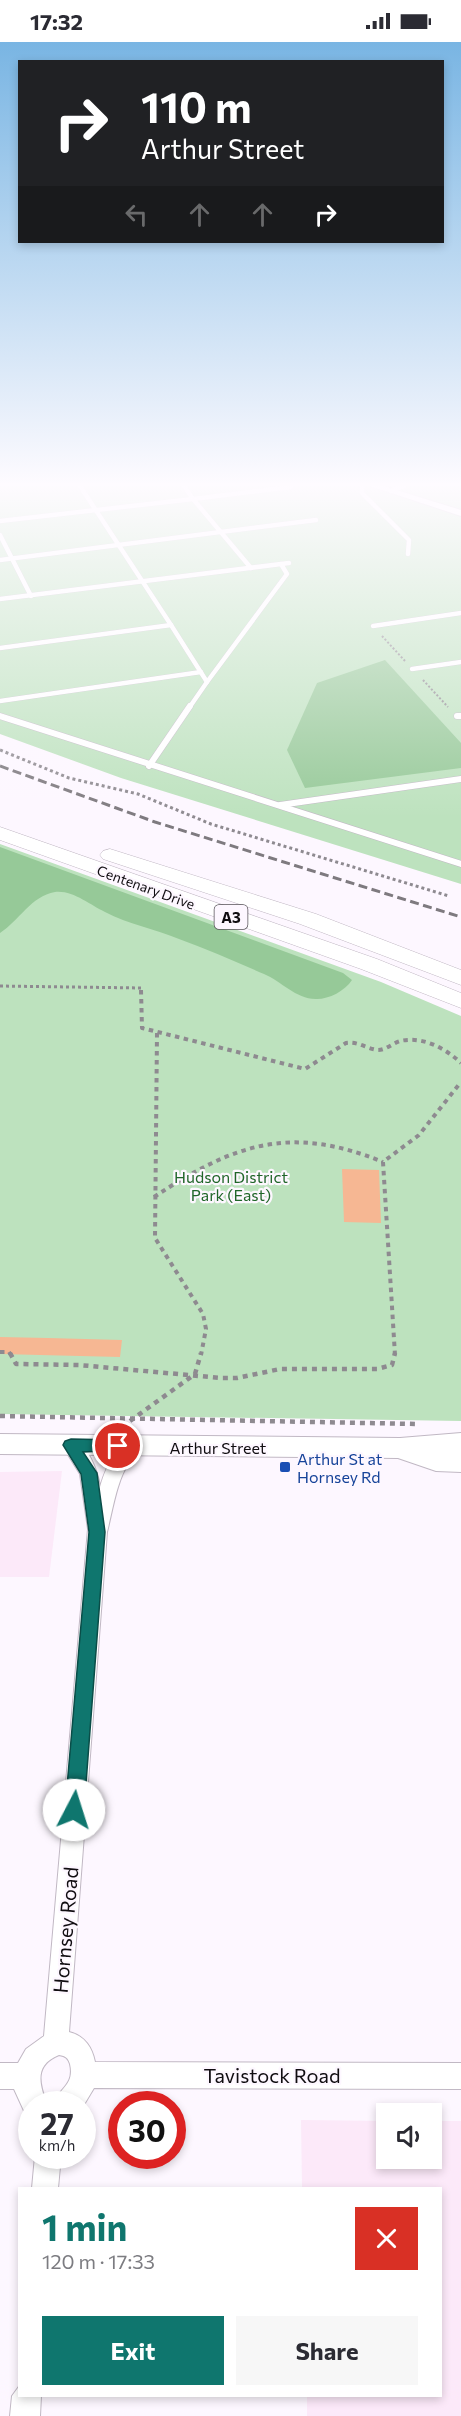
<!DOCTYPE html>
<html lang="en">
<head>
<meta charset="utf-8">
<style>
	body { margin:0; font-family:Commissioner,sans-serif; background:#f7f7f7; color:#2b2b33; height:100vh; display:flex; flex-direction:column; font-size:22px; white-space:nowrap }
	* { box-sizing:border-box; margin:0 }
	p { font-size:20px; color:#7c7c81 }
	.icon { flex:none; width:33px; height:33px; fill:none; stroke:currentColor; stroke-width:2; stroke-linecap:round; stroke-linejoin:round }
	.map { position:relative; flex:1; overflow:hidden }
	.drawer { position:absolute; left:18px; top:2145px; width:424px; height:210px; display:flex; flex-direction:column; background:#fff; border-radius:0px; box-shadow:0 3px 9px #0003 }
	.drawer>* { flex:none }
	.guide { position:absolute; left:18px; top:18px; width:426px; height:183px; border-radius:0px; box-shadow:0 3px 9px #0003; background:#202124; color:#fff; overflow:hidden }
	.buttons { position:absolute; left:376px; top:2061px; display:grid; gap:12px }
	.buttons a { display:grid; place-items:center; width:66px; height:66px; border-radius:0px; background:#fff; box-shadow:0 3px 9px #0003; font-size:30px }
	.speed { position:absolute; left:18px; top:2049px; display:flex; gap:12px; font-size:30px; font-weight:700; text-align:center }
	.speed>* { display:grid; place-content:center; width:78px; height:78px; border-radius:50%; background:#fff; box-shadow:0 3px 9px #0003; line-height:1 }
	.speed small { font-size:15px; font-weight:400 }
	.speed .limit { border:9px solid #d22; background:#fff; color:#111 }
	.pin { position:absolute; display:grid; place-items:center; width:51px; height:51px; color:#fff; margin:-26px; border:3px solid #fff; border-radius:50%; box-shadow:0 2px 6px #0007 }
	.me { position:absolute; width:66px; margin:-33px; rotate:5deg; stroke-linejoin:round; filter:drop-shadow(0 0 4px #0008) }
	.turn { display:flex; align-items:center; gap:21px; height:126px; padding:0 24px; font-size:27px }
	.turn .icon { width:78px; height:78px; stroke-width:2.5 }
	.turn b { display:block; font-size:42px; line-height:51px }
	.lanes { display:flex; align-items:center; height:57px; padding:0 24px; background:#0003; justify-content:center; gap:30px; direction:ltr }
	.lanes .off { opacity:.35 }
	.round { display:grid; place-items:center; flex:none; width:63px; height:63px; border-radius:0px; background:#f7f7f7 }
	.overview { display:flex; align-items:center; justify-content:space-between; height:102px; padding:0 24px }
	h1 { font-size:36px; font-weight:700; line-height:45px; color:#0f766e }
	.primary-button { display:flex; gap:12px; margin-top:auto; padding:12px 24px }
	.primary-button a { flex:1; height:69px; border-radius:0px; background:#0f766e; color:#fff; font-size:24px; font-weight:700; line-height:69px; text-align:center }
	.primary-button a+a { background:#f7f7f7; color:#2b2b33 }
	.status { display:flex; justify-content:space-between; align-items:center; height:42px; padding:0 30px; background:#fff; direction:ltr }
	.status svg { height:16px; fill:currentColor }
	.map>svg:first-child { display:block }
</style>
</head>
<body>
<div class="status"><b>17:32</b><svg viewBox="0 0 49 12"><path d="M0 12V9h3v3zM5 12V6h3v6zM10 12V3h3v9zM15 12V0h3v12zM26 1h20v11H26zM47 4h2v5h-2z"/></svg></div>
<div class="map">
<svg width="461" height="2374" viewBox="0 0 461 2374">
	<rect width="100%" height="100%" fill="#fdf7ff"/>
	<g fill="#fce9f9">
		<polygon points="62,1429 49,1535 0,1535 0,1430"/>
		<polygon points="301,2078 387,2079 387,2116 432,2116 432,2079 461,2079 461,2374 307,2374 307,2354 441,2354 441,2146 302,2146"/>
	</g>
	<g fill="#bde2be">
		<polygon points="0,444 461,444 461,842 121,736 0,692"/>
		<polygon points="0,802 381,940 461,974 461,1379 0,1372"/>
	</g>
	<g fill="#96c998">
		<polygon points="385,618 461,701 461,726 305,746 287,708 317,641"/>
		<path d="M0,805L343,931L352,938C345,949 329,957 317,957C297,958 281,939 264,932C236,920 207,907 179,897C155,887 128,882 105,870C90,863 73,848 55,850C31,854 19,879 0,891Z"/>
	</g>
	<g fill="#f6b793">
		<polygon points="342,1127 379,1128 381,1181 344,1180"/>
		<polygon points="0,1295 48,1296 122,1298 120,1315 0,1312"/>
	</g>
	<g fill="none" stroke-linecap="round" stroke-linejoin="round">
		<g stroke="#c1b8c4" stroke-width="5">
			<g id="service-far1">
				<polyline points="80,444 171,583"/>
				<polyline points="184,444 193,457 291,445"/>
				<polyline points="362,444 362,451 409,498 408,512"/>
				<polyline points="391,449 404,444"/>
				<polyline points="0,479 193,457 251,526"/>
				<polyline points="0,493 31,554"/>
				<polyline points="0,518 316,478"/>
				<polyline points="0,557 289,521"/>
				<polyline points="373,584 461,571"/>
				<polyline points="0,606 171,583 207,640 189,666"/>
				<polyline points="412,627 461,620"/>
				<polyline points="207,640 287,532 281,522"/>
				<polyline points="0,659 201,630"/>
			</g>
		</g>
		<g stroke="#c1b8c4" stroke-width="7">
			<g id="service">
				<polyline points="0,674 461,822"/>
				<polyline points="457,674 461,674"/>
				<polyline points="149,724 190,664"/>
				<polyline points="280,763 461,737"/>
			</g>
		</g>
		<g stroke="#c1b8c4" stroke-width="2">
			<g id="minor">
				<polygon points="370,444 383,444 461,468 461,474"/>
				<path d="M71,1395C87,1401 98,1429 100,1445C108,1419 115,1405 141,1396L148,1399L150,1404C146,1413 134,1414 129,1421C117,1437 112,1471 107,1490L69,1990C85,1994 92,2005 95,2020L461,2021V2047L94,2046L82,2066V2062H53C59,2046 75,2043 70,2022C68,2016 66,2014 59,2013C34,2023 39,2042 47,2062H32V2074L25,2071L14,2047H0V2021H18L26,2007L44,1994L88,1487L80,1432L62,1403L64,1398Z"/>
				<polygon points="35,2114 61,2114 58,2146 32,2146"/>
				<polygon points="20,2343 20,2354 41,2354 40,2374 10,2374 12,2354"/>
			</g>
		</g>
		<g stroke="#c1b8c4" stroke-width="2">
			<polygon id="secondary" points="461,1391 461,1430 436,1429 398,1416 0,1412 0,1392 400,1396"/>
		</g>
		<g stroke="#c1b8c4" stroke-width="1">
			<g id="trunk">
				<polygon points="0,785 377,917 461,951 461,966 361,927 0,798"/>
				<polygon points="110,807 316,872 461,928 461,943 300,882 103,817 100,813 103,809"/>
			</g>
		</g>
		<g stroke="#8e8a90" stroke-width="2" stroke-dasharray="2 2" stroke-linecap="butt">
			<polyline points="382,594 405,619"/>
			<polyline points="423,638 448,665"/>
		</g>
		<g stroke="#8e8a90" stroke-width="3" stroke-dasharray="3 3" stroke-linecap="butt">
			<polyline points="0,708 69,736 138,752 211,782 449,854"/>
			<polyline points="0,944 141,946 141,949"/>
		</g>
		<g stroke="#8e8a90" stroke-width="4" stroke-dasharray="4.5 4.5" stroke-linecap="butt">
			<path d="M141,948L142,986L305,1027L346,1001C358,999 367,1007 378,1008C386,1008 393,1001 400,999C423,994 445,1006 461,1021"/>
			<polyline points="157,991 155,1196 203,1272 206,1287 201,1313"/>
			<path d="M154,1155C234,1102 290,1082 383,1120"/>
			<polyline points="0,1310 9,1310 11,1313"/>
			<polyline points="395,1313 383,1120 419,1093 461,1040"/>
		</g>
		<g stroke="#8e8a90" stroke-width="4.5" stroke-dasharray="5 5" stroke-linecap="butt">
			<polyline points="10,1311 16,1322 79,1323 221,1336 237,1336 280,1327 377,1327 392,1323 395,1311"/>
			<polyline points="0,1374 418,1382"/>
			<polyline points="130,1379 195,1332 201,1311"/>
		</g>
		<use href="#service-far1" stroke="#fff" stroke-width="4.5"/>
		<use href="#service" stroke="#fff" stroke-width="6"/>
		<use href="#minor" fill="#fff" fill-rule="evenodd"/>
		<use href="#secondary" fill="#fff" fill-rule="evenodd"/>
		<use href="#trunk" fill="#fff" fill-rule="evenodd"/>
		<polyline stroke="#7e7a7f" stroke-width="3" stroke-dasharray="9 4.5" stroke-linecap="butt" points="0,724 155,780 461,875"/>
	</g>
	<linearGradient id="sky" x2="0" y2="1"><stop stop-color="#79b5e3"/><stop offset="0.57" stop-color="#fefbff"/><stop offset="1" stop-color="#fefbff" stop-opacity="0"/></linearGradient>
	<rect width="461" height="776" fill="url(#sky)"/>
	<polygon fill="#0f766e" stroke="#0a4d48" stroke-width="1.5" points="71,1397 118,1398 123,1399 125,1404 123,1408 83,1410 97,1431 105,1490 84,1768 81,1775 74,1777 68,1775 65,1768 89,1490 81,1432 63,1403 65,1399"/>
	<rect fill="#1a4fb4" stroke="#fdf7ff" stroke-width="2" x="279" y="1419" width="12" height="12" rx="3"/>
	<g text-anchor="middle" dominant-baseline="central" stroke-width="4.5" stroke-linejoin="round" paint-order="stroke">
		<g font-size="14" fill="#100d11" stroke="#fdf7ff">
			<text transform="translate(146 845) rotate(20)">Centenary Drive</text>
		</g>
		<rect fill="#fdf7ff" stroke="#575358" stroke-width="1.5" x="214.5" y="863" width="33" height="24" rx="4.5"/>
		<g font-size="15" font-weight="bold" fill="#100d11">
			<text x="231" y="875">A3</text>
		</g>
		<g font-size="16" fill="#206629" stroke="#fdf7ff">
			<text x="231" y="1134">Hudson District<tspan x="231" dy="18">Park (East)</tspan></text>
		</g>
		<g font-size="16" fill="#100d11" stroke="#fdf7ff">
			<text x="218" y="1405">Arthur Street</text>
		</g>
		<g font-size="16" fill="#164399" stroke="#fdf7ff" text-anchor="start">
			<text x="297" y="1416">Arthur St at<tspan x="297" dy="18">Hornsey Rd</tspan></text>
		</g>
		<g font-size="20" fill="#100d11" stroke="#fdf7ff">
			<text transform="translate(65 1888) rotate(-85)">Hornsey Road</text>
			<text x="272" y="2033">Tavistock Road</text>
		</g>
	</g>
</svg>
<div class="buttons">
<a><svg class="icon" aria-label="sound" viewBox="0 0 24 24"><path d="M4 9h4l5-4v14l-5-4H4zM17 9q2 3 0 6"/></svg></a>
</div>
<div class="speed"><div>27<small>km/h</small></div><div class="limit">30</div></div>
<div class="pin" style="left:118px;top:1404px;background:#d93025"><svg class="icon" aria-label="arrive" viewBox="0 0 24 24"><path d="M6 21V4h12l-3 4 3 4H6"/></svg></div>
<svg class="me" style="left:74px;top:1768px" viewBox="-20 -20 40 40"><circle r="19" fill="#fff"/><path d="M0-13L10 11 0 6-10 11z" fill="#0f766e"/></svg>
<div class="guide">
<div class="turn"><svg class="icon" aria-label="right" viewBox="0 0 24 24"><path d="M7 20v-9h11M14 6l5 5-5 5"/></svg><div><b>110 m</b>Arthur Street</div></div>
<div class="lanes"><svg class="icon off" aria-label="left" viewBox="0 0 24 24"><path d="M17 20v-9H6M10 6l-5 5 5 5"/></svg><svg class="icon off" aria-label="ahead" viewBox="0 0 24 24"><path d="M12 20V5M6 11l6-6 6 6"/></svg><svg class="icon off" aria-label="ahead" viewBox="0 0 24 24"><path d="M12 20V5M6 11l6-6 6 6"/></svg><svg class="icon" aria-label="right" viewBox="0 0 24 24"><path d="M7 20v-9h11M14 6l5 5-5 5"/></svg></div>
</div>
<section class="drawer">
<div class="overview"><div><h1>1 min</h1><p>120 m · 17:33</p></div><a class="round" style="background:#d93025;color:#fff"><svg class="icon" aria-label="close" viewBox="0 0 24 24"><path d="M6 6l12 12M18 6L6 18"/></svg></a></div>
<div class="primary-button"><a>Exit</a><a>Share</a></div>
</section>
</div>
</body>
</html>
